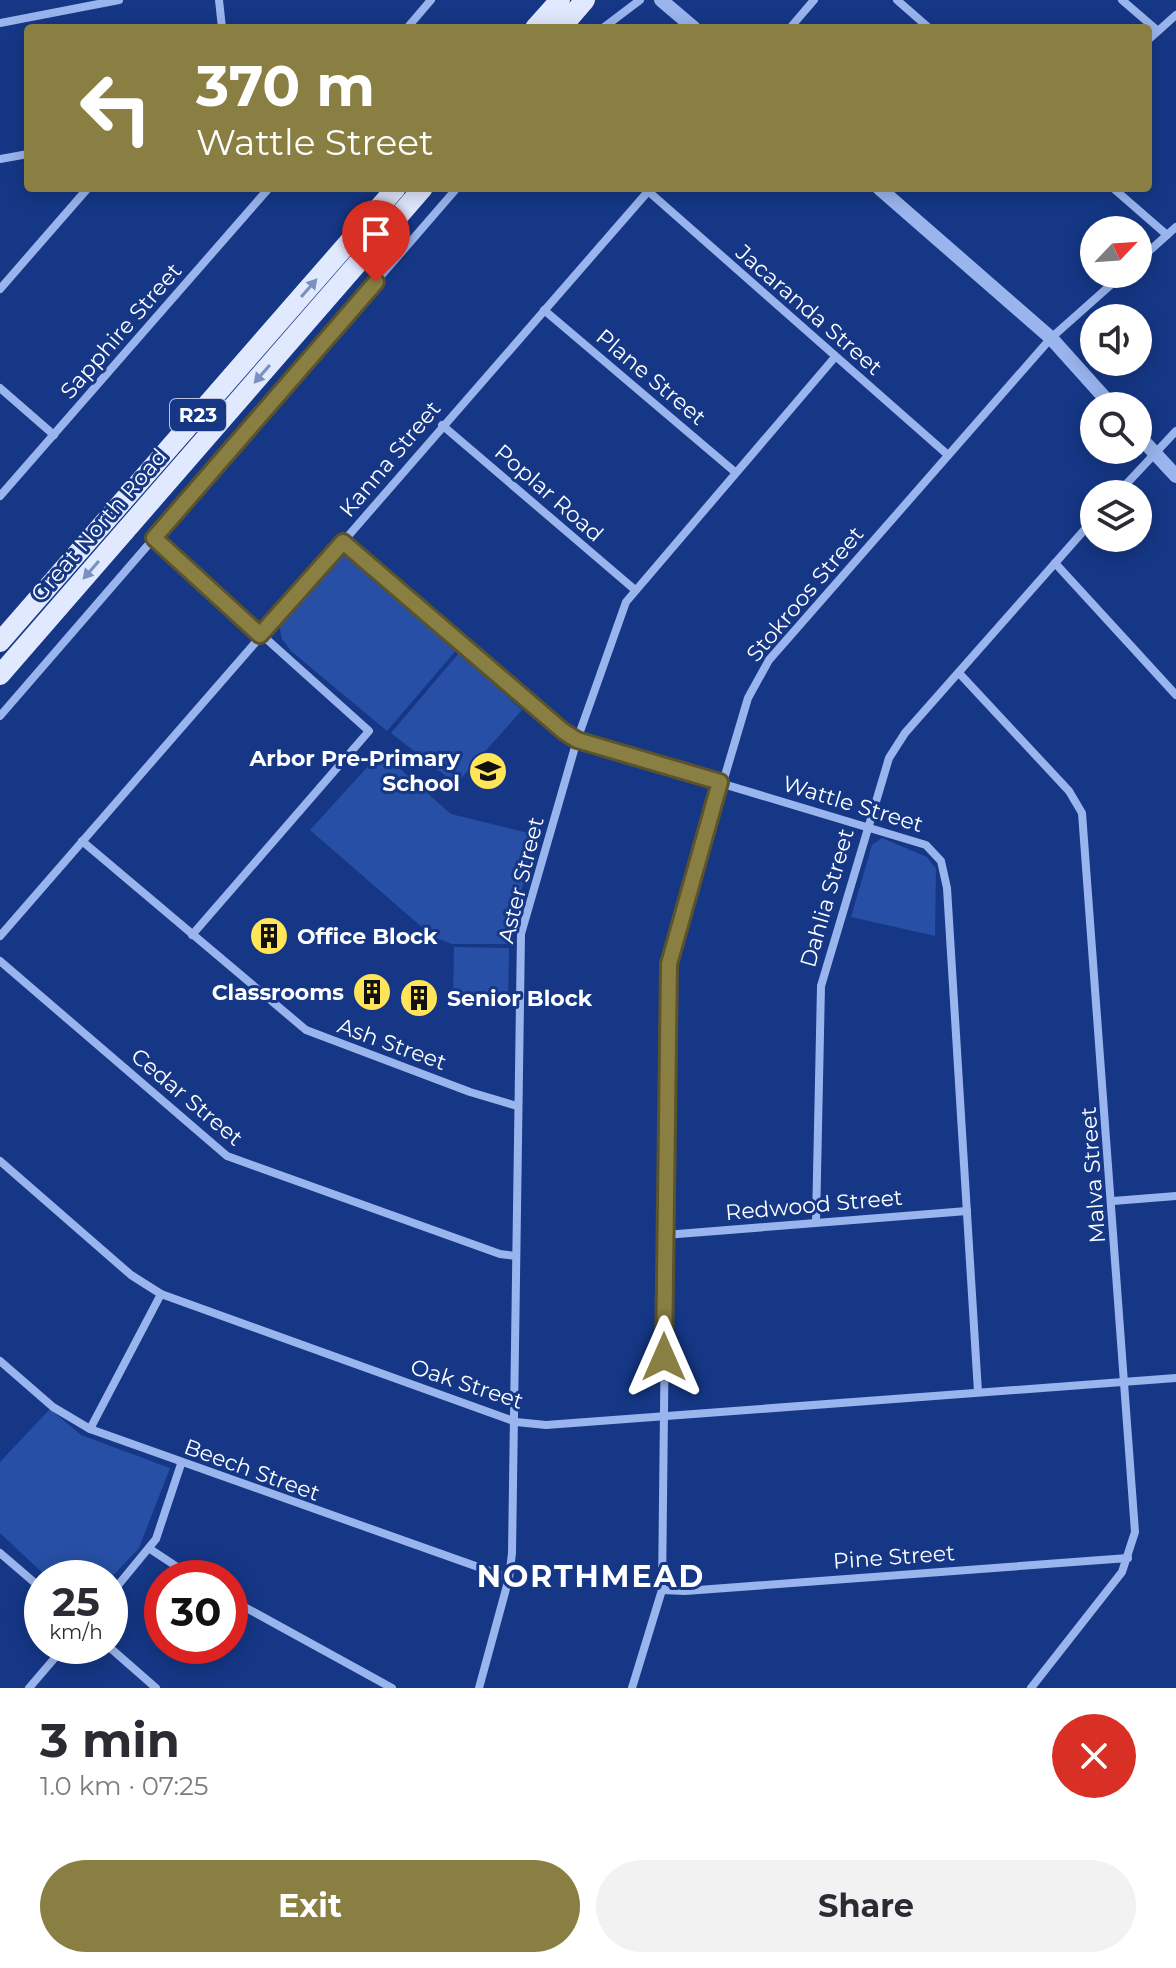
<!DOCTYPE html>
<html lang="en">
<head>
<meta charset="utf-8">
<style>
	body { margin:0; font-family:Montserrat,sans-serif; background:#f2f2f3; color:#2b2b33; height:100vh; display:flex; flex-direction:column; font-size:30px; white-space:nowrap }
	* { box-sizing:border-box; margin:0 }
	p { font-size:26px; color:#7c7c81 }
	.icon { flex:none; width:44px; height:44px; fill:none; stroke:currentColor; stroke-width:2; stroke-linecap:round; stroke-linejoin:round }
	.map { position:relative; height:1688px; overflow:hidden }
	.details { display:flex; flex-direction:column; background:#fff; flex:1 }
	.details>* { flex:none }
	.banner { position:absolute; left:24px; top:24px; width:1128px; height:168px; border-radius:8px; box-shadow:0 4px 20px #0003; background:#8a7f43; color:#fff; overflow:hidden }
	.needle { width:52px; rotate:65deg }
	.fabs { position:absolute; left:1080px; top:216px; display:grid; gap:16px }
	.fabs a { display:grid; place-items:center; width:72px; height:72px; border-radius:50%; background:#fff; box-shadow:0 4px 20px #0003; font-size:40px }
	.speed { position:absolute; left:24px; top:1560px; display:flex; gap:16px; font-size:40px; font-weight:700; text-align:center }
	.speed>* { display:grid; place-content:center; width:104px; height:104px; border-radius:50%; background:#fff; box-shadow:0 4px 20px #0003; line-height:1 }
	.speed small { font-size:20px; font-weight:400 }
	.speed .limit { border:12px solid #d22; background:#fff; color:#111 }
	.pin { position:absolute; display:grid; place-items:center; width:68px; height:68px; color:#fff; margin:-82px -34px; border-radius:50% 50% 50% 0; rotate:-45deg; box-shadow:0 0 8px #0007 }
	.pin .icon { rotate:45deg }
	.me { position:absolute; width:88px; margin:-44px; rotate:0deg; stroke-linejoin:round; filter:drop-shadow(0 0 6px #0008) }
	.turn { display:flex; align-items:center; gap:28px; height:168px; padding:0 40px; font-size:36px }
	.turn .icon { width:104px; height:104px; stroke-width:2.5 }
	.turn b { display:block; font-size:56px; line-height:68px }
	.round { display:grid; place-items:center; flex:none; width:84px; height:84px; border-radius:42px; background:#f2f2f3 }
	.headline { display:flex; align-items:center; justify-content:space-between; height:136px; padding:0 40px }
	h1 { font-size:48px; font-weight:700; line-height:60px }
	.action { display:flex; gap:16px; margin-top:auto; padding:16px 40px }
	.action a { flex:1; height:92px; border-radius:48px; background:#8a7f43; color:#fff; font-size:32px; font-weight:700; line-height:92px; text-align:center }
	.action a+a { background:#f2f2f3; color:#2b2b33 }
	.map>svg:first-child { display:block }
</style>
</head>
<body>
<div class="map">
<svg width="1176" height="1688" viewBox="0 0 1176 1688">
	<rect width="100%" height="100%" fill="#153786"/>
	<g fill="#274fa5">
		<polygon points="349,553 358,557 458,648 387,731 291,651 282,639 279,625 338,557"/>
		<polygon points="459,653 522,710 456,784 391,733"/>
		<polygon points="381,752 451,814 536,835 507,944 452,944 432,936 310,830"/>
		<polygon points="882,838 927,857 936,869 935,936 851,917 872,845"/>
		<polygon points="454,947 509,948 508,1003 453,1001"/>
		<polygon points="50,1409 81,1435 170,1468 139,1548 110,1579 48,1578 0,1533 0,1462"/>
	</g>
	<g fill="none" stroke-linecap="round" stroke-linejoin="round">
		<g stroke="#9ab5ee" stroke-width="8">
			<polyline points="219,0 222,28"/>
			<polyline points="897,0 929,28"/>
			<polyline points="1122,0 1158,31"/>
			<polyline points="0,23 119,0"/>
			<polyline points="407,28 431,0"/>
			<polyline points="603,28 640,0"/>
			<polyline points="790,28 814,0"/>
			<polyline points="1148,40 1176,15"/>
			<polyline points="0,159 28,154"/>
			<polyline points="1113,188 1167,235"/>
			<polyline points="648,191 948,455"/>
			<polyline points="1138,261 1176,227"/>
			<polyline points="0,289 88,188"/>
			<polyline points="544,310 735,472"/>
			<polyline points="0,388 54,435"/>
			<polyline points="442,425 634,589"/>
			<polyline points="1117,494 1176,431"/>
			<polyline points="0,496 269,188"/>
			<polyline points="154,538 369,731 192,935"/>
			<polyline points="343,542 541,713 577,740 926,845 941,861 947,888 978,1392"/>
			<polyline points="1055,563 1176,695"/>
			<polyline points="959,673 1069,791 1082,813 1135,1532 1122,1572 1031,1688"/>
			<polyline points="0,716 457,188"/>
			<polyline points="82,841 306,1030 470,1092 517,1106"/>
			<polyline points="0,936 651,188"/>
			<polyline points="0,961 227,1156 500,1254 516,1256"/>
			<polyline points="0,1161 131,1275 161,1294 516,1422 546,1425 1176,1378"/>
			<polyline points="1113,1201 1176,1196"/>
			<polyline points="816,1222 821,986 889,758 905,733 1094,519"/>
			<polyline points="665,1235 967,1211"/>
			<polyline points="0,1361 53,1407 90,1429 509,1578"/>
			<polyline points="90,1429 161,1294"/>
			<polyline points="150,1549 194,1578"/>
			<polyline points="0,1553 42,1589"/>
			<polyline points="662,1590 685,1591 1128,1558"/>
			<polyline points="110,1595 156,1539 181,1464"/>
			<polyline points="230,1599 392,1688"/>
			<polyline points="108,1646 156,1688"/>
			<polyline points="29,1688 65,1646"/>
			<polyline points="479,1688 509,1578 512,1553 521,934 577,740 626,602 835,357"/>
			<polyline points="632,1688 662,1590 669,964 748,698 769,660 1051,338 1123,274"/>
		</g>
		<g stroke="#9ab5ee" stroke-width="14">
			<polyline points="661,0 694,28"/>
			<polyline points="879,188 1051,338 1112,406"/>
			<polyline points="1138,435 1176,476"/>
		</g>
		<g stroke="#e1e9ff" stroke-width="20">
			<polyline points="535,28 560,0"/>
			<polyline points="561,28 585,0"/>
			<polyline points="0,642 396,188"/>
			<polyline points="0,675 423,188"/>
		</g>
	</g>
	<defs><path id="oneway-solid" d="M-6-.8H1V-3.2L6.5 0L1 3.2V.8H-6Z" transform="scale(2)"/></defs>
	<g fill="#7b90c2">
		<use href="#oneway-solid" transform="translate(309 288) rotate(-49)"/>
		<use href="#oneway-solid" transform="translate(262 374) rotate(131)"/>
		<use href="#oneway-solid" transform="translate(91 570) rotate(131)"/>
	</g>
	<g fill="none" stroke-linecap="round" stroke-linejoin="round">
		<g stroke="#5a532c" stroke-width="20">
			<polyline id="route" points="376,282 154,538 260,635 343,542 563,731 577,740 720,782 669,964 664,1357"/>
		</g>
		<use href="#route" stroke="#8a7f43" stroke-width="14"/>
	</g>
	<defs>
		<g id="school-disc" transform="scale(2)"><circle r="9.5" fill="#ffe557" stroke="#153786"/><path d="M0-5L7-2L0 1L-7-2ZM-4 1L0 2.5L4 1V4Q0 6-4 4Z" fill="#111"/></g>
		<g id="building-disc" transform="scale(2)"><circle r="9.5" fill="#ffe557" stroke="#153786"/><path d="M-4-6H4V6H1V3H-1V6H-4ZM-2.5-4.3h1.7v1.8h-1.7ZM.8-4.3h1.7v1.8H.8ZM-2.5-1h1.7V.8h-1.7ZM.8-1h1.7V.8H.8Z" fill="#111"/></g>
	</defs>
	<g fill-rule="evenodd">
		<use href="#school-disc" x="488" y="771"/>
		<use href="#building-disc" x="269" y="936"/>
		<use href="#building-disc" x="372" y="992"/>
		<use href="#building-disc" x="419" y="998"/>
	</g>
	<g text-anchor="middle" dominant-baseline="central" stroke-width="6" stroke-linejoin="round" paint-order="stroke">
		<rect fill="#153786" stroke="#b9c3db" stroke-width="2" x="170" y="399" width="56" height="32" rx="6"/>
		<g font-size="20" font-weight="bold" fill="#fff">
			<text x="198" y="415">R23</text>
		</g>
		<g font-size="22" fill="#fff" stroke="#153786">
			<text transform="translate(809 310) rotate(41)">Jacaranda Street</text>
			<text transform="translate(121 331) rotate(-49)">Sapphire Street</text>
			<text transform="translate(651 377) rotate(40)">Plane Street</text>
			<text transform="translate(390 459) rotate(-50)">Kanna Street</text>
			<text transform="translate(549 493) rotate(41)">Poplar Road</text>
			<text transform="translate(99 525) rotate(-49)">Great North Road</text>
			<text transform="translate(805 594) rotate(-50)">Stokroos Street</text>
			<text transform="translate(853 804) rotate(17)">Wattle Street</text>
			<text transform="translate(521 880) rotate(-76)">Aster Street</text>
			<text transform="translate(827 898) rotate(-74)">Dahlia Street</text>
			<text transform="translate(392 1044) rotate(20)">Ash Street</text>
			<text transform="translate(187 1097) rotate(40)">Cedar Street</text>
			<text transform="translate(1093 1175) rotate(-94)">Malva Street</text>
			<text transform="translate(814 1205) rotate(-5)">Redwood Street</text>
			<text transform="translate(467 1384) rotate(18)">Oak Street</text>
			<text transform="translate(252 1470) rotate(20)">Beech Street</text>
			<text transform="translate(894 1557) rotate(-4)">Pine Street</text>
		</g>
		<g font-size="22" font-weight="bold" fill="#fff" stroke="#153786" text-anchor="end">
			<text x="460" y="758">Arbor Pre-Primary<tspan x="460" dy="25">School</tspan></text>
			<text x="297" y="936" text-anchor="start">Office Block</text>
			<text x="344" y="992">Classrooms</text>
			<text x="447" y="998" text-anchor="start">Senior Block</text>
		</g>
		<g font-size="30" font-weight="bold" letter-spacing="2" fill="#fff" stroke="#153786">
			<text x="591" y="1576">NORTHMEAD</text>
		</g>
	</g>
</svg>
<div class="fabs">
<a><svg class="needle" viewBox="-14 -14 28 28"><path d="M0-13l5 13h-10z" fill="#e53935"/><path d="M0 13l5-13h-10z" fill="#7c7c81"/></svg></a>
<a><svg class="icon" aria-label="sound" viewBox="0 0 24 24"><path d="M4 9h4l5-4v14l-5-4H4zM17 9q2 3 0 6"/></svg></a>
<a><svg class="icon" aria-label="search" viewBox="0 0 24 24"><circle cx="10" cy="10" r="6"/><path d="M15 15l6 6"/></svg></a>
<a><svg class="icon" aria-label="layers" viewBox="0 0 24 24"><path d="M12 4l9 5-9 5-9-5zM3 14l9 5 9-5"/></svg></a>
</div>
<div class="speed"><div>25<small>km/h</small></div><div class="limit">30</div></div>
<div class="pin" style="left:376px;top:282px;background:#d93025"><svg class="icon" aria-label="arrive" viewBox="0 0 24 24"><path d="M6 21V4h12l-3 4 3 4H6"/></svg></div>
<svg class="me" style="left:664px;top:1357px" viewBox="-20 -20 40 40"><path d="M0-17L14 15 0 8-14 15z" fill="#8a7f43" stroke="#fff" stroke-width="4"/></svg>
<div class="banner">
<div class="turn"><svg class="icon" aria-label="left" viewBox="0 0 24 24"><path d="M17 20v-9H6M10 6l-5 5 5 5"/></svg><div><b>370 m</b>Wattle Street</div></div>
</div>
</div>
<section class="details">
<div class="headline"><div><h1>3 min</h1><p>1.0 km · 07:25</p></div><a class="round" style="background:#d93025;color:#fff"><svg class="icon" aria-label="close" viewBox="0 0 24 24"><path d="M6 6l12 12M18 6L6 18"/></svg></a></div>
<div class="action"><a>Exit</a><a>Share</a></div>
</section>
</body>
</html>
